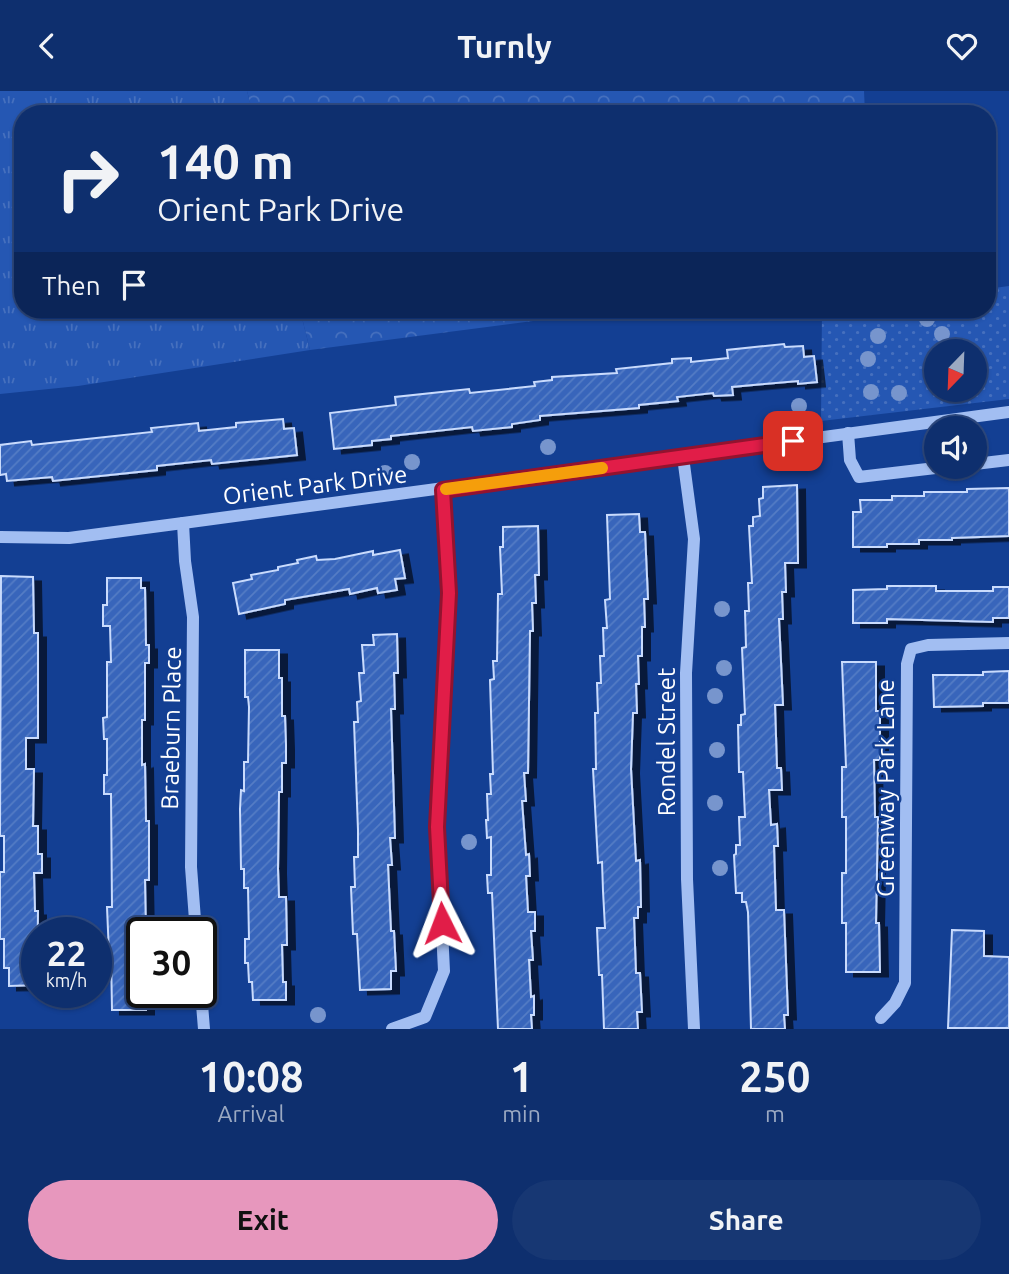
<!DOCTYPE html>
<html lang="en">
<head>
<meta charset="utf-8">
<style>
	body { margin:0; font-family:Ubuntu,sans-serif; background:#173773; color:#f1f3f6; height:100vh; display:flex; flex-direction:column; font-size:26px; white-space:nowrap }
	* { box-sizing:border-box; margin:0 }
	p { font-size:23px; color:#9ba9c2 }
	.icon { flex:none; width:38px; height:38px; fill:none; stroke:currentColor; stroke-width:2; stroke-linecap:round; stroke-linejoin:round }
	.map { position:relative; height:938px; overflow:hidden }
	.sheet { display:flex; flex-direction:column; background:#0e2f6e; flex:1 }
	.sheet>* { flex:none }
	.hud { position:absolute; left:14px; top:14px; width:982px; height:214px; border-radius:28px; box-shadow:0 2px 5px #0004,0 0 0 2px #2e4a81; background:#0e2f6e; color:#f1f3f6; overflow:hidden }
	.needle { width:46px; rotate:203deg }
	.tools { position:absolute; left:924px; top:248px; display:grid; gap:14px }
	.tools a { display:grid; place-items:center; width:63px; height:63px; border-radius:50%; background:#0e2f6e; box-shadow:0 2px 5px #0004,0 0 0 2px #2e4a81; font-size:35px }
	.speed { position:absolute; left:21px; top:826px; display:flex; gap:14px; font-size:35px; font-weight:700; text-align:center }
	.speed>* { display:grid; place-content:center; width:91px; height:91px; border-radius:50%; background:#0e2f6e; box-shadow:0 2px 5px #0004,0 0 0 2px #2e4a81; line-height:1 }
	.speed small { font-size:18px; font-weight:400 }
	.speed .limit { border:4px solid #111; border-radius:10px; background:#fff; color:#111 }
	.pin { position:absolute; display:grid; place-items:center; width:60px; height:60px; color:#fff; margin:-30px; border-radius:14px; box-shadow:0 4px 10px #0006 }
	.me { position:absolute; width:77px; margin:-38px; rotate:357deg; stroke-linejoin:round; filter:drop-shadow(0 0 5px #0008) }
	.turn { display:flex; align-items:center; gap:24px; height:147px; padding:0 28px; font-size:32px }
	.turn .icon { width:91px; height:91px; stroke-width:2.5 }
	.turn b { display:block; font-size:49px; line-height:60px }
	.then { display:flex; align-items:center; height:66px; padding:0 28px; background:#0003; gap:14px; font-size:26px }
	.eta { display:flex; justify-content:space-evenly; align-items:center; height:119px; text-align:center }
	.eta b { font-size:42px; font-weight:700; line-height:49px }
	.action { display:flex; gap:14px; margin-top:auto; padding:14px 28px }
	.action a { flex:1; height:80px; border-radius:42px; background:#e797bd; color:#111; font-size:28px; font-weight:700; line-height:80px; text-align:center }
	.action a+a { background:#173773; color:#f1f3f6 }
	header { display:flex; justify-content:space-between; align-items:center; height:91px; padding:0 28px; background:#0e2f6e; font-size:32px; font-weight:700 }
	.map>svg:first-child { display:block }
</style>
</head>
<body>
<header><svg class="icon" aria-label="back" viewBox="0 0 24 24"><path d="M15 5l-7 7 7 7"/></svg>Turnly<svg class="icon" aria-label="heart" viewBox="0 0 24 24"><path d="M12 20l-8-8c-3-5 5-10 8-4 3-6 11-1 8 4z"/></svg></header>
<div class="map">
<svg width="1009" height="938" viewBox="0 0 1009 938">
	<defs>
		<pattern id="grass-tufts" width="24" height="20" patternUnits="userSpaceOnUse" patternTransform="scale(1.75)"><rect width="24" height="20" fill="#2557b3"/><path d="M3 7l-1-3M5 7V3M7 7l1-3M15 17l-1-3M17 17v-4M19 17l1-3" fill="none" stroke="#4670be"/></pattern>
		<pattern id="forest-crowns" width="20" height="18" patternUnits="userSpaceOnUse" patternTransform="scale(1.75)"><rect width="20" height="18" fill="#2557b3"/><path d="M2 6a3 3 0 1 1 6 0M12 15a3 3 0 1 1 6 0" fill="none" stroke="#4670be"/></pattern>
		<pattern id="park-dots" width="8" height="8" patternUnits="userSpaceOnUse" patternTransform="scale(1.75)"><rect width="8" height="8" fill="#2557b3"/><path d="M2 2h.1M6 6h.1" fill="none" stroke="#4670be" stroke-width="1.8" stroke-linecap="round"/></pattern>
		<pattern id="building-hatch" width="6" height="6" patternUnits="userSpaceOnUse" patternTransform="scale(1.75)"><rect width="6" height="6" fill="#3765bb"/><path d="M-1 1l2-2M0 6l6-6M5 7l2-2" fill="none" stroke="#557cc5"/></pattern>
		<filter id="shadow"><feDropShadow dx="8" dy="4.5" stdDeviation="0" flood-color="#0009"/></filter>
	</defs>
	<rect width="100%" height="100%" fill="#133f93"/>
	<polygon fill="url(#grass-tufts)" points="0,0 247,0 253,23 23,23 23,219 300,219 310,259 78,295 0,303"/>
	<g fill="url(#forest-crowns)">
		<polygon points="247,0 864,0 865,23 253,23"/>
		<polygon points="300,219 618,219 310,259"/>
	</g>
	<path fill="url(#park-dots)" fill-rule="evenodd" d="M1009,195V308L821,330L822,219H987V198ZM936,261H975V299H936Z"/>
	<g fill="url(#building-hatch)" stroke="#c9dbfd" stroke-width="2" filter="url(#shadow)">
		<polygon points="784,253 785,256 803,255 804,266 814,265 817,291 798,293 798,290 732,296 733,304 714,305 713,302 677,306 678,310 639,314 639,317 540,325 540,329 512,333 512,336 473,340 472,336 391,345 391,348 372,350 372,354 334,358 330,322 396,314 395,306 469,298 470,302 535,295 534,291 552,289 552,286 617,282 616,278 672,272 672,268 691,267 691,271 728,267 727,259"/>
		<polygon points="283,328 284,338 294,337 297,364 212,373 211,369 157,375 157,379 53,390 52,386 7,390 6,383 0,384 0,354 31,350 32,354 50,352 152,341 151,337 198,332 199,340 236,336 236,332"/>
		<polygon points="797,394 798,472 785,472 786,501 782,501 783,528 779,528 783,614 775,614 777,677 781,677 782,699 769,699 771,734 777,733 778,755 774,755 776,819 784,819 788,924 784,924 785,938 751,938 748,821 746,811 742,811 742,802 736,802 734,764 736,763 736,754 740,754 739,726 745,726 743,681 739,681 738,634 741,634 741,624 745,623 742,557 746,556 745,520 749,520 748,492 752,492 749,435 753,435 753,426 760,425 759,408 763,407 763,396"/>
		<polygon points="1009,397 1009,445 952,447 952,449 919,449 919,453 887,453 887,456 853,456 853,421 861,421 860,409 892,409 892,405 924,405 924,401 967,401 967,398"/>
		<polygon points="639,423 640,441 645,441 648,508 644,508 645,536 642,536 642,565 638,565 639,593 636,593 637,622 633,622 631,678 636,770 640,769 641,816 638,816 638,827 634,827 636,882 640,882 642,921 637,921 638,938 604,938 602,884 599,884 597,837 605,837 603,800 602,771 598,772 593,678 596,678 595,622 598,622 597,592 601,592 600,565 604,565 603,537 607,537 605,509 610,508 607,424"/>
		<polygon points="538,435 539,484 535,484 536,512 532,512 533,540 530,540 528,682 524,682 526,710 522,710 526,764 529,763 530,785 526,785 528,821 535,821 535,840 531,840 533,869 529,869 531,906 534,905 534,924 531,924 532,938 498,938 492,802 488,802 487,784 491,784 491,746 487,747 486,729 488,729 487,703 491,703 490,683 493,683 490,589 494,588 493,570 497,570 498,503 502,503 500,456 503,456 503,436"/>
		<polygon points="400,459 405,487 395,488 397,499 378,502 377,497 350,503 349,498 285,509 285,513 239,523 233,492 252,488 251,484 278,479 278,476 298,472 297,469 316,465 317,469 335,468 373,460 373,464"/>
		<polygon points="1,485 33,486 34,542 38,542 38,647 26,647 26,678 34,678 33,735 38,735 38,763 42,763 42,782 34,782 35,820 38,820 37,894 9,895 9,877 4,877 4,848 0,848 0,781 4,781 4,745 0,745"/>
		<polygon points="107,487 141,487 141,497 145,497 146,554 149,554 149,572 145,572 145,629 142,629 142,674 145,673 146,730 149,730 149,789 145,789 146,842 142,842 142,901 146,901 146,919 112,919 111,863 109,863 107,816 112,816 111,703 104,703 104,684 107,684 107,648 104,648 103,627 107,626 107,571 111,571 110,535 103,535 103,514 107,514"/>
		<polygon points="887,495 936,495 936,500 993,500 993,496 1009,496 1009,527 993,527 993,531 887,528 887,532 853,532 853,499 887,498"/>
		<polygon points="397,543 398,582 394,582 395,618 391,618 395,747 390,747 392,774 388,774 391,840 394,840 396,880 391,880 391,898 360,899 357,843 353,843 351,796 355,796 354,766 358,766 358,739 354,631 358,631 357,611 361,610 359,582 364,582 362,554 374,554 373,544"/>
		<polygon points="245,559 279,559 279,587 282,587 282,625 285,625 286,654 286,672 282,672 282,701 279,701 278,778 279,806 286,806 287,854 282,854 283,891 286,891 286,909 253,909 252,891 249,891 248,872 245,872 245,848 249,848 248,797 244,797 244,778 241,778 240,718 241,699 244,700 244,671 248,671 249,616 248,606 245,606"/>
		<polygon points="842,571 876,571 876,620 880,620 880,669 874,669 875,726 878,726 876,832 879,832 880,881 846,881 846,832 842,832 842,782 846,782 846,726 842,726 842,676 846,676"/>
		<polygon points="1009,580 1009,612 983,612 983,615 934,616 933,584 983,584 983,581"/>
		<polygon points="952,839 984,840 984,865 1009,866 1009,937 948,937"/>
	</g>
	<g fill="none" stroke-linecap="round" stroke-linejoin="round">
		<g stroke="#a2bef2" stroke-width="12">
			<polyline points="848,342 850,369 859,386 944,376"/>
			<polyline points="683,366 694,448 686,582 687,788 694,938"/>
			<polyline points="975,373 1009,369"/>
			<polyline points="183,432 185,470 193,526 191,776 196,842"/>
			<polyline points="0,446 69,447 183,432 1009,321"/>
			<polyline points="201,901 204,938"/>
			<polyline points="881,927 895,912 905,892 907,573 911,558 928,554 1009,552"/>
			<polyline points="392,938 425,926 444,880 437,736 449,502 443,399"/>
		</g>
	</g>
	<g fill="#7795cd">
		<circle cx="927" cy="228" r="8"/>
		<circle cx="942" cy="243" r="8"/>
		<circle cx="878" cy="245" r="8"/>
		<circle cx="868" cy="268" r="8"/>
		<circle cx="871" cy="301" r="8"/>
		<circle cx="899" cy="302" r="8"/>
		<circle cx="799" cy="315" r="8"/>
		<circle cx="548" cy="356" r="8"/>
		<circle cx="412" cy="371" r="8"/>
		<circle cx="385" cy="382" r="8"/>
		<circle cx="722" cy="518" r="8"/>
		<circle cx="724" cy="577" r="8"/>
		<circle cx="715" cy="605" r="8"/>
		<circle cx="717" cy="659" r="8"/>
		<circle cx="715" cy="712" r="8"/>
		<circle cx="469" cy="751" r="8"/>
		<circle cx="720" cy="777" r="8"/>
		<circle cx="318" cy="924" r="8"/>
	</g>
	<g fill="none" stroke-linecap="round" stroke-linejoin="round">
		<g stroke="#92132f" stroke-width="18">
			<polyline id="route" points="442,832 437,736 449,502 443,399 793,350"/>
		</g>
		<use href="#route" stroke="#e11d48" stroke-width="12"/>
		<polyline stroke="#f59e0b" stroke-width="12" points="446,398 602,377"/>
	</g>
	<g text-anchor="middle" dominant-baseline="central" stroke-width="5" stroke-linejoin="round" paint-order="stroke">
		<g font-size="24" fill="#fff" stroke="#133f93">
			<text transform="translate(315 394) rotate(-7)">Orient Park Drive</text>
			<text transform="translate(171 637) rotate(-89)">Braeburn Place</text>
			<text transform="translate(666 651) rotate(-90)">Rondel Street</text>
			<text transform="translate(885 697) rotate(-90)">Greenway Park Lane</text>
		</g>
	</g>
</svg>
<div class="tools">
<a><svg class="needle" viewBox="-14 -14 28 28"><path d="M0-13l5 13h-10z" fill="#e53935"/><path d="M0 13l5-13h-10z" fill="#9ba9c2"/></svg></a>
<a><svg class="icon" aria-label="sound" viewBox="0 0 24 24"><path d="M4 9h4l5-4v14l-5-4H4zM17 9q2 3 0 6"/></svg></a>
</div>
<div class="speed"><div>22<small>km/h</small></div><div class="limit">30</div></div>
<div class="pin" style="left:793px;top:350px;background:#d93025"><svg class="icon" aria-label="arrive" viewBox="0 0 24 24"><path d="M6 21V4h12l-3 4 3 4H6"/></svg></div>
<svg class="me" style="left:442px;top:832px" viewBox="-20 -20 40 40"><path d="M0-17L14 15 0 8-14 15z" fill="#e11d48" stroke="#fff" stroke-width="4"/></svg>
<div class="hud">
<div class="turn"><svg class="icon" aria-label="right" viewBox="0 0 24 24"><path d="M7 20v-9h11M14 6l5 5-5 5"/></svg><div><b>140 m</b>Orient Park Drive</div></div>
<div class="then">Then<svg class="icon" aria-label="arrive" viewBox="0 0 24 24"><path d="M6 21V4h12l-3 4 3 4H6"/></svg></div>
</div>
</div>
<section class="sheet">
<div class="eta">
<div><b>10:08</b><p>Arrival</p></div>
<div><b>1</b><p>min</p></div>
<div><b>250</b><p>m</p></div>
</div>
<div class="action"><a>Exit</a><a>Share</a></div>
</section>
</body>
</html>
